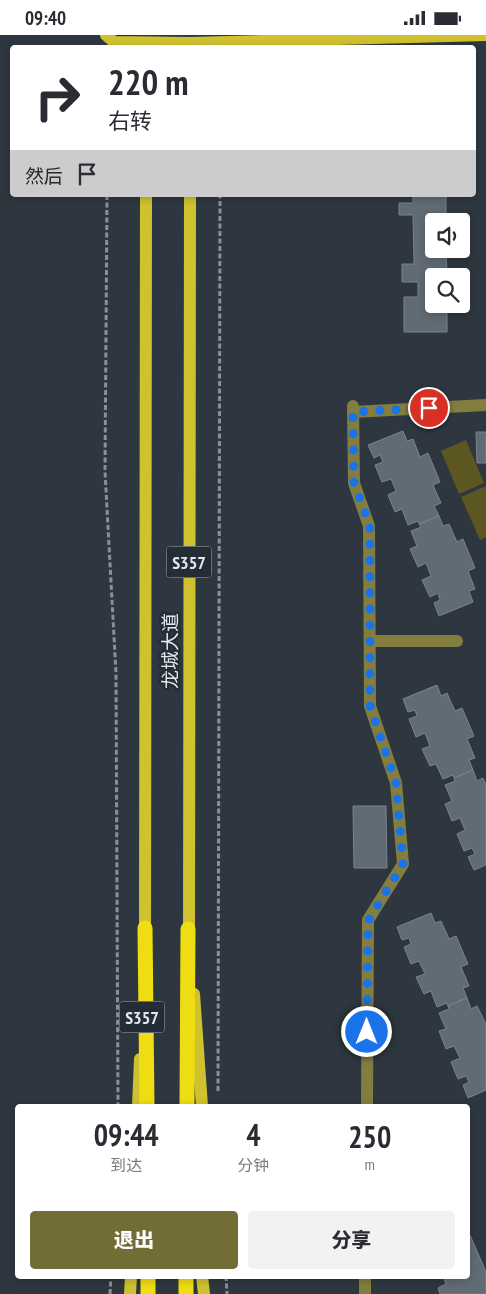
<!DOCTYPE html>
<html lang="zh">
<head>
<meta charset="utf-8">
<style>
	body { margin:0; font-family:"PT Sans Narrow","Noto Sans SC",sans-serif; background:#f2f2f3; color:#2b2b33; height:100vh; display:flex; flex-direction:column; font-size:19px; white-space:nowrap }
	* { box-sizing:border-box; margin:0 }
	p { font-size:16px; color:#7c7c81 }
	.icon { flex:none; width:28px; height:28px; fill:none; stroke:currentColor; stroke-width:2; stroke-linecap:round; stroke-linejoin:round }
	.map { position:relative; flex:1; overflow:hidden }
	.panel { position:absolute; left:15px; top:1069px; width:455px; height:175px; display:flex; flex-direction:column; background:#fff; border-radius:5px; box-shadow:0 2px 8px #0003 }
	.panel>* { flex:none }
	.top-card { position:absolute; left:10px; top:10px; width:466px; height:152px; border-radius:5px; box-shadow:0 2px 8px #0003; background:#fff; color:#2b2b33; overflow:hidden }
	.tools { position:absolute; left:425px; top:178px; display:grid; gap:10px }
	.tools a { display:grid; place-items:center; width:45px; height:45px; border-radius:5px; background:#fff; box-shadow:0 2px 8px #0003; font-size:25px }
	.pin { position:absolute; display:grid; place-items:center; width:42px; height:42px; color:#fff; margin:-21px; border:2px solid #fff; border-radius:50%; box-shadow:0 1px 5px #0007 }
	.me { position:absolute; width:55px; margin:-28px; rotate:0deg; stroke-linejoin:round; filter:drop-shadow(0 0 4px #0008) }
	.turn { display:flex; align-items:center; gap:18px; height:105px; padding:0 15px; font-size:22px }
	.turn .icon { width:65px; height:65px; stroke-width:2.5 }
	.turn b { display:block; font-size:35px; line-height:42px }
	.then { display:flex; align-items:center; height:48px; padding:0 15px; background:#0003; gap:10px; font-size:19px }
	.eta { display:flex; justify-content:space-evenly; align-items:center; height:85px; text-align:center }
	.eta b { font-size:30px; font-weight:800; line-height:35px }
	.button { display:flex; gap:10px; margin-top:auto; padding:10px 15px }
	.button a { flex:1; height:58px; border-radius:5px; background:#726c37; color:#fff; font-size:20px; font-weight:800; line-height:58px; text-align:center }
	.button a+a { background:#f2f2f3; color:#2b2b33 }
	.status { display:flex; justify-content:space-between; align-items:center; height:35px; padding:0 25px; background:#fff; direction:ltr }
	.status svg { height:14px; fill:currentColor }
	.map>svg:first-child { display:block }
</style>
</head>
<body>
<div class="status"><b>09:40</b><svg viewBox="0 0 49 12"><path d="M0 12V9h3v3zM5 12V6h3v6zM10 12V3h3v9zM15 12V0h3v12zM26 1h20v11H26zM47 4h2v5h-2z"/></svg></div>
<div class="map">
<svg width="486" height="1259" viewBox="0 0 486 1259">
	<rect width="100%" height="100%" fill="#2e373f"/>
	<g fill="#5c5720">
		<polygon points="466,405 484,448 459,459 441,416"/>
		<polygon points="486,451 486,502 480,505 461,462"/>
	</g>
	<g fill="#616b74" stroke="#7a848d">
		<polygon points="413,160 446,160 446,186 434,186 434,214 446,214 447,241 434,241 434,269 447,269 447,297 404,297 404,262 418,262 418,247 402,247 402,229 414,229 413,180 399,180 399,168 413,168"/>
		<polygon points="403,396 407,406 413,404 420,422 428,418 440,447 433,450 441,468 434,471 439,481 419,489 418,486 408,490 402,474 395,477 388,460 396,456 391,444 382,447 375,430 383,427 380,420 374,423 368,410"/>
		<polygon points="476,397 486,397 486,428 477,428"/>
		<polygon points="439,481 443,491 449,489 457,507 463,504 475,533 468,536 475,554 469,556 473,567 439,581 434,568 440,565 438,558 430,562 422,545 431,541 426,528 418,532 410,514 417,511 411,496 421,492 419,489"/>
		<polygon points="437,650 441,661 447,658 455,676 462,673 474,701 467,704 475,723 469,725 473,735 454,743 453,740 443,744 436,729 430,731 422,714 430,711 425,698 416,702 409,684 417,681 415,675 408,677 403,664"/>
		<polygon points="473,735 477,746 483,743 486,750 486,830 474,835 468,822 475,819 472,813 464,816 457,799 465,795 460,783 452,786 445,769 452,766 445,750 455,746 454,743"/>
		<polygon points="353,771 386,771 387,833 354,833"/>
		<polygon points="431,878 435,888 441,886 449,904 456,901 468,929 461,932 469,951 463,953 467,963 448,971 447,968 437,972 431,956 424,959 416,942 425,939 419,926 411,929 404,912 411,909 409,903 402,905 397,892"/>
		<polygon points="467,963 471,974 477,971 486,989 486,1055 468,1063 463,1050 469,1047 466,1041 458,1044 451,1027 460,1023 454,1011 446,1014 439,996 446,994 439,978 449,974 448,971"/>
		<polygon points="470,1200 486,1237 486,1259 440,1259 438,1253 446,1249 443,1241 468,1241 468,1201"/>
	</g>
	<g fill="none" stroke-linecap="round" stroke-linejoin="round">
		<g stroke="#899097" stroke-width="3" stroke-dasharray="5 2.5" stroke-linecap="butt">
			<polyline points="107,160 105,437 116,638 118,1071"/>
			<polyline points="218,1056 220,160"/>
			<polyline points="226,1241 227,1259"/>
			<polyline points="110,1259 111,1241"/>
		</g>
		<g stroke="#837d3f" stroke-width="12">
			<polyline points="353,371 354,448 369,491 370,671 396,748 403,829 368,885 367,1071"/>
			<polyline points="353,377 486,370"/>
			<polyline points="370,606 457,606"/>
			<polyline points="365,1259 365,1241"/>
		</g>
		<g stroke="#d0c22f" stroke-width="12">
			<polyline points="106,0 114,7 190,8 486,0"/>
			<polyline points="145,901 146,160"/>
			<polyline points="189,902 190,160"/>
			<polyline points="194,959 202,1071"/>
			<polyline points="138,1071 140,1024"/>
			<polyline points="202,1241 204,1259"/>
			<polyline points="130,1259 131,1241"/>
		</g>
		<g stroke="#efdd13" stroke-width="15">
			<polyline points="145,893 147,1071"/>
			<polyline points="187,1071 188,894"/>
			<polyline points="148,1241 148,1259"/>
			<polyline points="186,1259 186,1241"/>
		</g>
	</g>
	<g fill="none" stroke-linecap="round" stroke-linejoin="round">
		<polyline stroke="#1a73e8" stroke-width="9" stroke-dasharray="0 16.2" points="367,997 368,886 403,829 396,748 370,671 370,491 354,448 353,377 429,373"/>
	</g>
	<g text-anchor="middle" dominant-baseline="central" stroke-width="5" stroke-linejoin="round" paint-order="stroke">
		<g fill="#242d35" stroke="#aab0b6" stroke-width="1">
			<rect x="166.5" y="511.5" width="45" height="31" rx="4"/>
			<rect x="119.5" y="966.5" width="45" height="31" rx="4"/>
		</g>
		<g font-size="18" font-weight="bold" fill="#e3e8ee">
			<text x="189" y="527">S357</text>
			<text x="142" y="982">S357</text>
		</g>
		<g font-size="19" fill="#e3e8ee" stroke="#242d35">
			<text transform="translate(170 616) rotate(-90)">龙城大道</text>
		</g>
	</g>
</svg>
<div class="tools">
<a><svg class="icon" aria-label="sound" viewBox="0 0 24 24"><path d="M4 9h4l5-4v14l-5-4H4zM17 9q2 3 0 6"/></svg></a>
<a><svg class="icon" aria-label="search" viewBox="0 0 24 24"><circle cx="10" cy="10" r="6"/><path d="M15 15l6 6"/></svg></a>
</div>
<div class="pin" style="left:429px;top:373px;background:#d93025"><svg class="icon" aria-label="arrive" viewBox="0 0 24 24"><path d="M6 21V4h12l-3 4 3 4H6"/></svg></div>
<svg class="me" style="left:367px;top:997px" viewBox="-20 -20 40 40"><circle r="17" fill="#1a73e8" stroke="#fff" stroke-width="3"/><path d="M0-11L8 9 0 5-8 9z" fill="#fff"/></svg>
<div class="top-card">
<div class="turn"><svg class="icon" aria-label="right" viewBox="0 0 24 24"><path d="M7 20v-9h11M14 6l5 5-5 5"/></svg><div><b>220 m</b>右转</div></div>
<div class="then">然后<svg class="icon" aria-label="arrive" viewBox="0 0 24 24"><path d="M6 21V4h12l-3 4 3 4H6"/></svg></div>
</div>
<section class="panel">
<div class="eta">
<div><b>09:44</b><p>到达</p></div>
<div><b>4</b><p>分钟</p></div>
<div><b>250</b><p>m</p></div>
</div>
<div class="button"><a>退出</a><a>分享</a></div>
</section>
</div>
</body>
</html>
